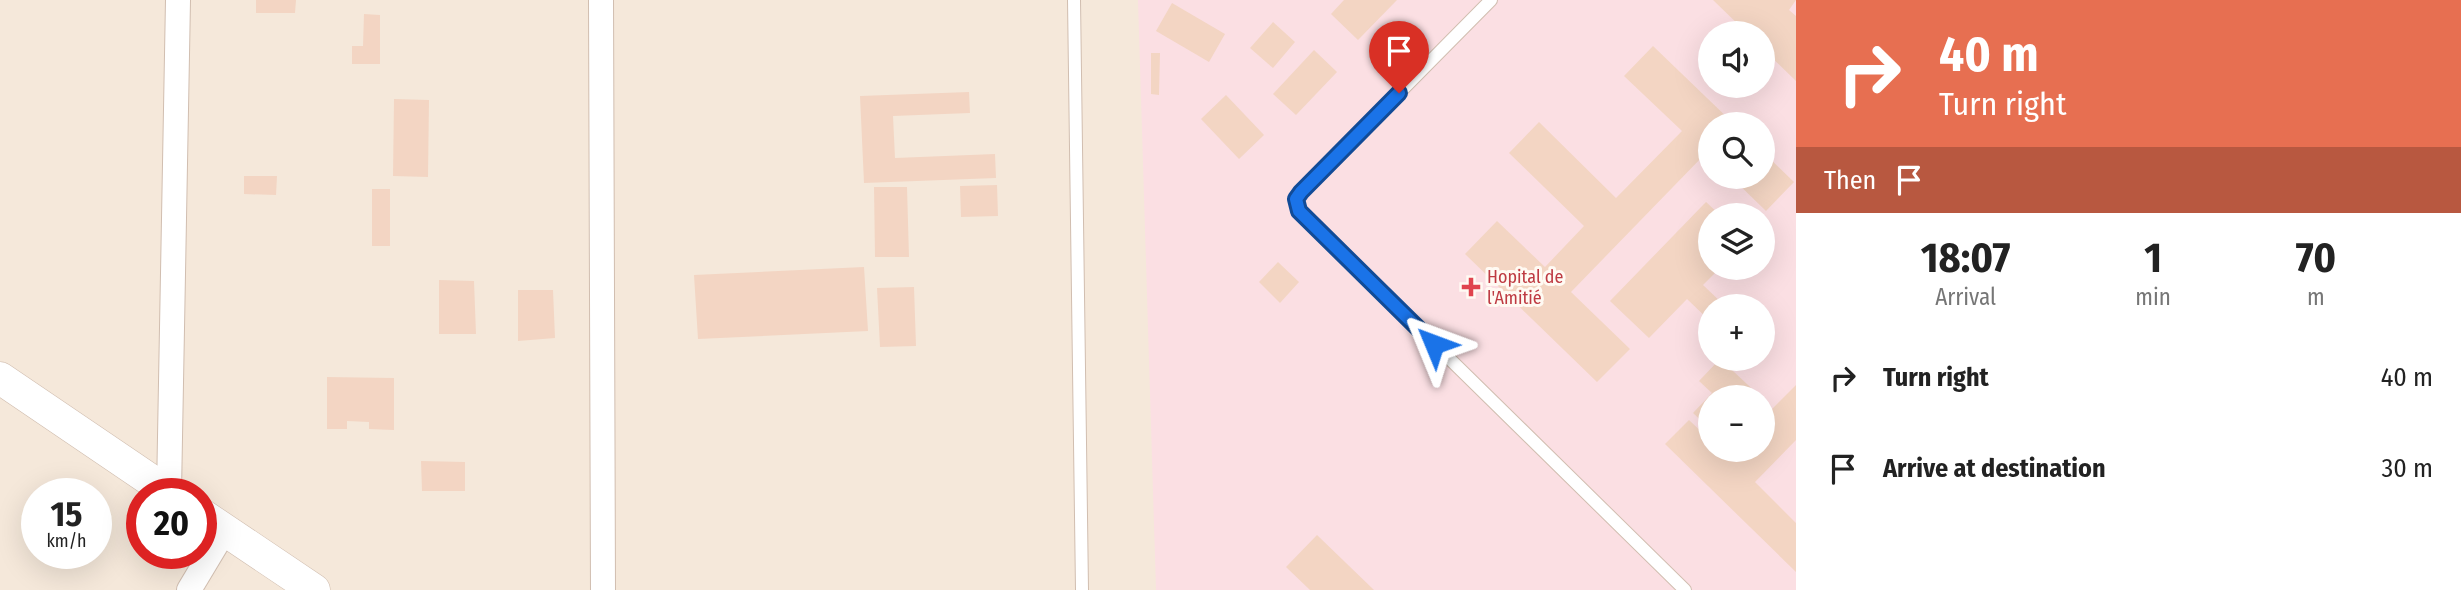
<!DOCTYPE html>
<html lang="en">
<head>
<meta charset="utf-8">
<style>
	body { margin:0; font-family:"Fira Sans Condensed",sans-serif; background:#f6f6f6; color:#222; height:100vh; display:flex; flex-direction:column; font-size:26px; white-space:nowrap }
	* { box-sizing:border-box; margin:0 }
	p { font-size:23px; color:#767676 }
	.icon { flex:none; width:38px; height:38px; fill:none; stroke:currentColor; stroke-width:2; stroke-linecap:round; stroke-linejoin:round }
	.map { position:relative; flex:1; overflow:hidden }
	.side { display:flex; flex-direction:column; background:#fff; width:665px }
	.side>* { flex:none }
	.hud { background:#e76f51; color:#fff; overflow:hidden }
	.fabs { position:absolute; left:1698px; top:21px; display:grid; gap:14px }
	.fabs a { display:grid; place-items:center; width:77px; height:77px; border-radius:50%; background:#fff; box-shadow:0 7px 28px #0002; font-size:35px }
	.speed { position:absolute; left:21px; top:478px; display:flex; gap:14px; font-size:35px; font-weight:700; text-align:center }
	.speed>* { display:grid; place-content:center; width:91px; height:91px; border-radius:50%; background:#fff; box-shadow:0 7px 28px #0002; line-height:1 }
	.speed small { font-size:18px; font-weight:400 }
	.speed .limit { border:10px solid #d22; background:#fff; color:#111 }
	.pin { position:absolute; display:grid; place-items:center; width:60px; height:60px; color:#fff; margin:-72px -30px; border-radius:50% 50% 50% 0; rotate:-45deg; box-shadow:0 0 7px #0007 }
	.pin .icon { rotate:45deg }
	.me { position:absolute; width:77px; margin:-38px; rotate:314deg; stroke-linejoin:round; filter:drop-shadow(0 0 5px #0008) }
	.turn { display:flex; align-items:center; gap:24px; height:147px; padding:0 28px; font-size:32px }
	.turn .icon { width:91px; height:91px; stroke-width:2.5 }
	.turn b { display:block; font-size:49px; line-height:60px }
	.then { display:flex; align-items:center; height:66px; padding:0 28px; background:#0003; gap:14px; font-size:26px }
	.eta { display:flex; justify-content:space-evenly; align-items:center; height:119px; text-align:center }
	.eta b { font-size:42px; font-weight:700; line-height:49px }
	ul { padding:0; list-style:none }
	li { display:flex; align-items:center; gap:21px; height:91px; padding:0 28px }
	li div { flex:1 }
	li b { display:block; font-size:26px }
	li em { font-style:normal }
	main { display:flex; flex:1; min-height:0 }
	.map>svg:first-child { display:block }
</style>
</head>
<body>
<main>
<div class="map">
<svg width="1796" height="590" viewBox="0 0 1796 590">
	<rect width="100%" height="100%" fill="#fdf6ec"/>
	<path fill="#f5e8da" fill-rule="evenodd" d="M0,0H1796V590H0ZM1710,33H1762V86H1710ZM1710,124H1762V177H1710ZM1710,215H1762V268H1710ZM1710,306H1762V359H1710ZM1710,397H1762V450H1710ZM37,494H96V553H37ZM142,494H201V553H142Z"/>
	<path fill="#fbdfe3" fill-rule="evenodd" d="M1138,0H1796V590H1156ZM1710,33H1762V86H1710ZM1710,124H1762V177H1710ZM1710,215H1762V268H1710ZM1710,306H1762V359H1710ZM1710,397H1762V450H1710Z"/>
	<g fill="#f3d5c3">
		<polygon points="256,0 296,0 295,13 256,13"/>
		<polygon points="1344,0 1397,0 1358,40 1331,14"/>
		<polygon points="1713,0 1796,0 1789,10 1796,16 1796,81 1762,48 1762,33 1747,33"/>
		<polygon points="1172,3 1225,34 1209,62 1156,31"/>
		<polygon points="364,14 380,15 380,64 352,64 352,46 363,46"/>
		<polygon points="1273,22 1295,42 1273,68 1250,48"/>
		<polygon points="1653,46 1734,124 1710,124 1710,157 1706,153 1571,292 1630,349 1597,382 1465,254 1497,221 1545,267 1584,226 1509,153 1539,122 1616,198 1682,131 1624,76"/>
		<polygon points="1314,50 1337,72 1296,115 1273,94"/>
		<polygon points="1151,53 1160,53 1159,95 1151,94"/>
		<polygon points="969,92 970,113 893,116 895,158 995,154 996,178 864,183 860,96"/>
		<polygon points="1226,95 1264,135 1239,159 1201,119"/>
		<polygon points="394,99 429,100 428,177 393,176"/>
		<polygon points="1762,151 1794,182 1766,211 1731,177 1762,177"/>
		<polygon points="244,176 277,176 276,195 244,194"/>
		<polygon points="997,185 998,216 961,217 960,186"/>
		<polygon points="874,187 907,187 909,257 875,257"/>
		<rect x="372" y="189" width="18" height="57"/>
		<polygon points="1706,202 1720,215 1710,215 1710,268 1720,268 1703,285 1725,306 1710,306 1710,321 1687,299 1649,338 1610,301"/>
		<polygon points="1278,262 1299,282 1280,303 1259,282"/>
		<polygon points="864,267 868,331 698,339 694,275"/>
		<polygon points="439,280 474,281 476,334 439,334"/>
		<polygon points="914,287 916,346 880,347 877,288"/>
		<polygon points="518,290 553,290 555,338 518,341"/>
		<polygon points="1720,359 1761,397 1710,397 1710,420 1706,425 1693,413 1712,393 1699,381"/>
		<polygon points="327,377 394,378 394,430 369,429 369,422 347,421 347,429 327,429"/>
		<polygon points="1796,385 1796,440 1755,482 1796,523 1796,572 1665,444 1689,420 1710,440 1710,450 1719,450 1726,456 1732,450 1762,450 1762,419"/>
		<polygon points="421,461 465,462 465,491 422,491"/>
		<polygon points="1317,535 1374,590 1310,590 1286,567"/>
	</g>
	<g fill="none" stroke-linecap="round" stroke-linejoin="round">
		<g stroke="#d1beb0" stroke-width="14">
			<g id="service">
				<polyline points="1074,0 1082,590"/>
				<polyline points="1491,0 1301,192 1295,199 1299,211 1685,590"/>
			</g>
		</g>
		<g stroke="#d1beb0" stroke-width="26">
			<g id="minor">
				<polyline points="601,0 603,590"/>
				<polyline points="169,492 178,0"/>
				<polyline points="189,590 225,530"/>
			</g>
		</g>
		<g stroke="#d1beb0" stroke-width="33">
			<g id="tertiary">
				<polyline points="0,378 171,494"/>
				<polyline points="201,514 314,590"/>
			</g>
		</g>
		<use href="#service" stroke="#fff" stroke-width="12"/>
		<use href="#minor" stroke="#fff" stroke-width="24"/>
		<use href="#tertiary" stroke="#fff" stroke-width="32"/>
	</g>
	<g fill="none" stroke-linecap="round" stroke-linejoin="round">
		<g stroke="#114b97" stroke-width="18">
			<polyline id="route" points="1399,93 1301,192 1296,199 1299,211 1434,344"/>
		</g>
		<use href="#route" stroke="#1a73e8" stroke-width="12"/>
	</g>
	<path fill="#e0444e" stroke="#fffaf3" stroke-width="2.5" d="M1467.5 276.5h7v7h7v7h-7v7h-7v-7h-7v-7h7z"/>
	<g text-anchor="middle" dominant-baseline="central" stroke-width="6" stroke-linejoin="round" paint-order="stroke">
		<g font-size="18" fill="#be3a42" stroke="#fffaf3" text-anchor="start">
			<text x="1487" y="277">Hopital de<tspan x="1487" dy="21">l'Amitié</tspan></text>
		</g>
	</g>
</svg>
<div class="fabs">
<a><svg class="icon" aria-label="sound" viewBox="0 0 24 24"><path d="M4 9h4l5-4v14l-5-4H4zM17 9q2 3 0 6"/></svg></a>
<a><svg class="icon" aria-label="search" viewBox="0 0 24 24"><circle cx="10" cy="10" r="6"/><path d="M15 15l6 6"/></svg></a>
<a><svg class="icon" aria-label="layers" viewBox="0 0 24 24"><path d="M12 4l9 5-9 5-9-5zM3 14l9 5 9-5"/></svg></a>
<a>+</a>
<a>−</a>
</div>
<div class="speed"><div>15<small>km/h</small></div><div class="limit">20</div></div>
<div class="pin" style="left:1399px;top:93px;background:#d93025"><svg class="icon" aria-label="arrive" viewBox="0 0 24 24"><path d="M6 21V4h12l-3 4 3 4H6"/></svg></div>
<svg class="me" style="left:1434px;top:344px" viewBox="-20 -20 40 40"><path d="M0-17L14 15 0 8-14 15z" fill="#1a73e8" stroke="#fff" stroke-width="4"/></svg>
</div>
<section class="side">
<div class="hud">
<div class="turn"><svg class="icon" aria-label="right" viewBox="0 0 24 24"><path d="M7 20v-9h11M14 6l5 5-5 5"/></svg><div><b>40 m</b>Turn right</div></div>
<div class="then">Then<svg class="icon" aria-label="arrive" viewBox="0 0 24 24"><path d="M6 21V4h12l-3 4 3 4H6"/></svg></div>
</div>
<div class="eta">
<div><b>18:07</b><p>Arrival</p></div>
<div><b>1</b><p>min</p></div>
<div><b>70</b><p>m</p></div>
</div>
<ul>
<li><svg class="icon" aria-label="right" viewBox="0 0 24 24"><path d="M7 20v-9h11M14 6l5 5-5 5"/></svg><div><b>Turn right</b></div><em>40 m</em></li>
<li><svg class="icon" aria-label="arrive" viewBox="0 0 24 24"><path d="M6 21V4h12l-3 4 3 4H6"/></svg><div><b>Arrive at destination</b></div><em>30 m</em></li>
</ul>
</section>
</main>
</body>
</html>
